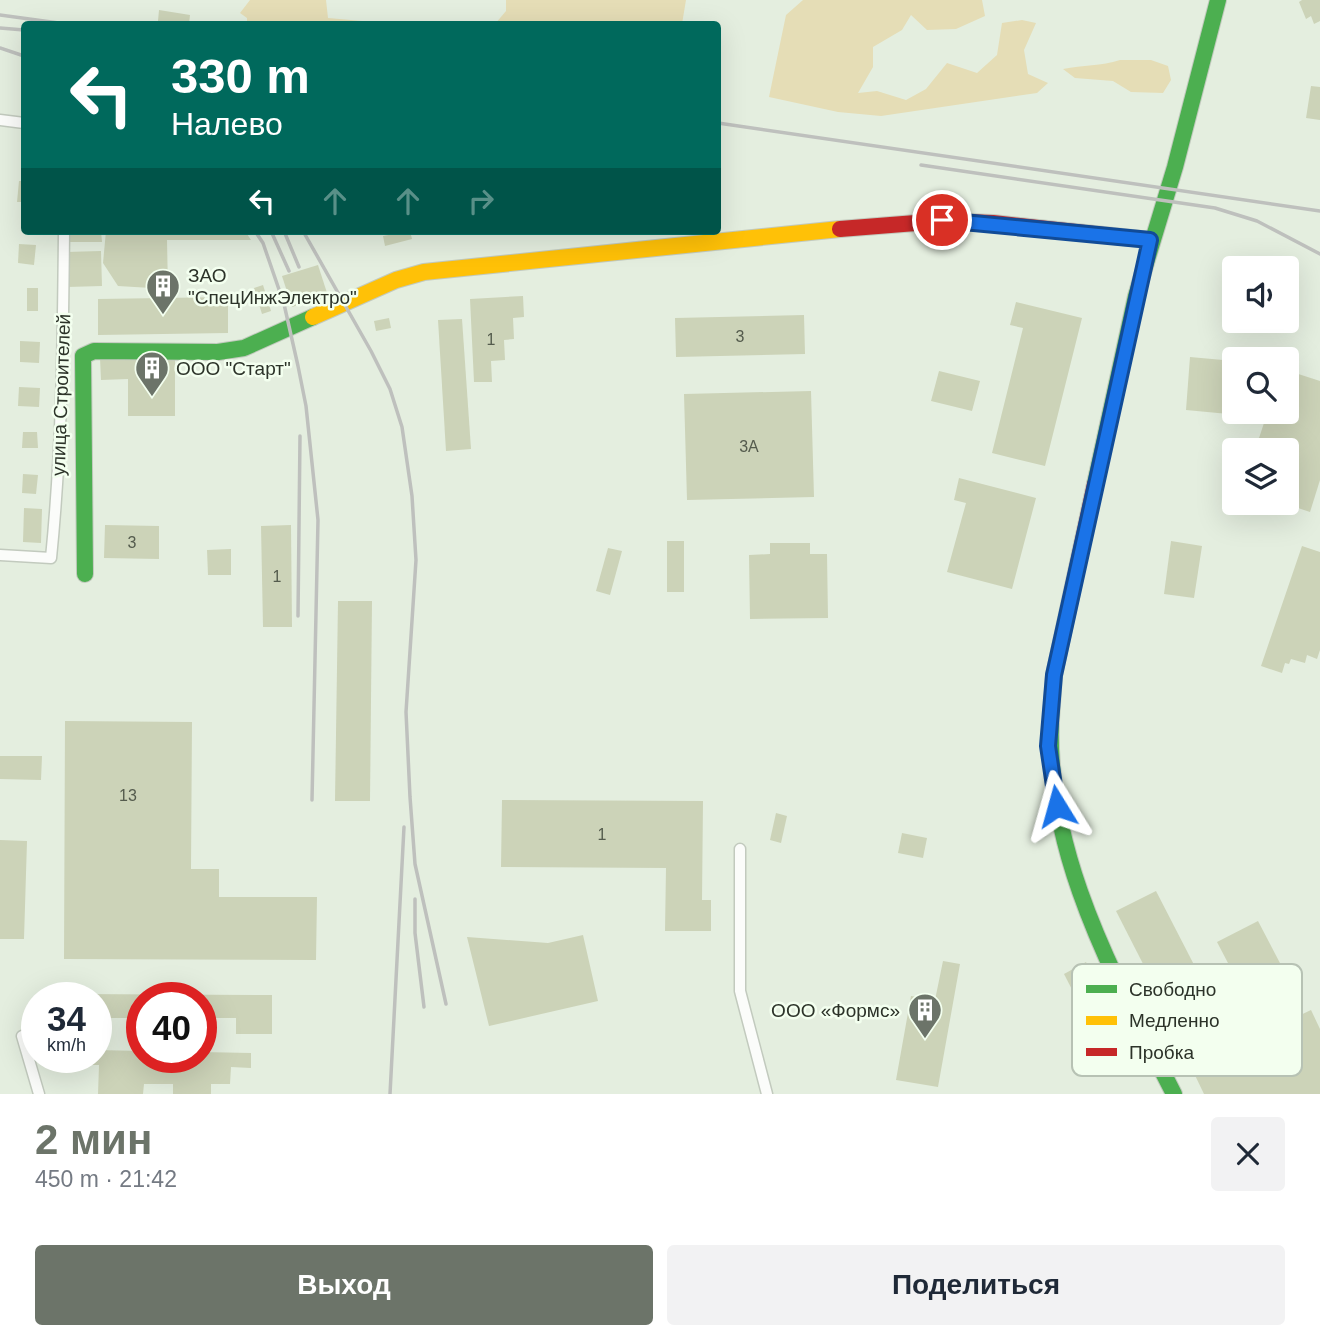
<!DOCTYPE html>
<html lang="ru">
<head>
<meta charset="utf-8">
<style>
	body { margin:0; font-family:Arial,sans-serif; background:#f2f2f3; color:#1f2937; height:100vh; display:flex; flex-direction:column; font-size:26px; white-space:nowrap }
	* { box-sizing:border-box; margin:0 }
	p { font-size:23px; color:#747a83 }
	.icon { flex:none; width:38px; height:38px; fill:none; stroke:currentColor; stroke-width:2; stroke-linecap:round; stroke-linejoin:round }
	.map { position:relative; height:1094px; overflow:hidden }
	.sheet { display:flex; flex-direction:column; background:#fff; flex:1 }
	.sheet>* { flex:none }
	.hud { position:absolute; left:21px; top:21px; width:700px; height:214px; border-radius:7px; box-shadow:0 7px 28px #0002; background:#00695c; color:#fff; overflow:hidden }
	.controls { position:absolute; left:1222px; top:256px; display:grid; gap:14px }
	.controls a { display:grid; place-items:center; width:77px; height:77px; border-radius:7px; background:#fff; box-shadow:0 7px 28px #0002; font-size:35px }
	.speed { position:absolute; left:21px; top:982px; display:flex; gap:14px; font-size:35px; font-weight:700; text-align:center }
	.speed>* { display:grid; place-content:center; width:91px; height:91px; border-radius:50%; background:#fff; box-shadow:0 7px 28px #0002; line-height:1 }
	.speed small { font-size:18px; font-weight:400 }
	.speed .limit { border:10px solid #d22; background:#fff; color:#111 }
	.pin { position:absolute; display:grid; place-items:center; width:60px; height:60px; color:#fff; margin:-30px; border:4px solid #fff; border-radius:50%; box-shadow:0 2px 7px #0007 }
	.me { position:absolute; width:77px; margin:-38px; rotate:352deg; stroke-linejoin:round; filter:drop-shadow(0 0 5px #0008) }
	.turn { display:flex; align-items:center; gap:24px; height:147px; padding:0 35px; font-size:32px }
	.turn .icon { width:91px; height:91px; stroke-width:2.5 }
	.turn b { display:block; font-size:49px; line-height:60px }
	.lanes { display:flex; align-items:center; height:66px; padding:0 35px; background:#0003; justify-content:center; gap:35px; direction:ltr }
	.lanes .off { opacity:.35 }
	.round { display:grid; place-items:center; flex:none; width:74px; height:74px; border-radius:7px; background:#f2f2f3 }
	.overview { display:flex; align-items:center; justify-content:space-between; height:119px; padding:0 35px }
	h1 { font-size:42px; font-weight:600; line-height:52px; color:#6c7469 }
	.primary-button { display:flex; gap:14px; margin-top:auto; padding:14px 35px }
	.primary-button a { flex:1; height:80px; border-radius:7px; background:#6c7469; color:#fff; font-size:28px; font-weight:600; line-height:80px; text-align:center }
	.primary-button a+a { background:#f2f2f3; color:#1f2937 }
	.map>svg:first-child { display:block }
</style>
</head>
<body>
<div class="map">
<svg width="1320" height="1094" viewBox="0 0 1320 1094">
	<rect width="100%" height="100%" fill="#e4eedf"/>
	<g fill="#e5ddb6">
		<polygon points="250,0 326,0 328,18 396,24 247,24 247,18 240,13"/>
		<polygon points="506,0 686,0 682,24 495,24 506,11"/>
		<polygon points="803,0 982,0 985,16 956,29 927,30 911,15 902,30 873,47 873,67 858,93 877,91 906,100 926,89 947,63 977,73 997,55 1002,23 1022,20 1036,23 1024,50 1028,74 1048,83 1037,93 881,116 838,112 769,97 786,15"/>
		<path d="M1120,60H1151L1168,66L1171,80L1163,93L1131,92L1113,81L1075,78L1063,69C1083,65 1101,66 1120,60Z"/>
	</g>
	<g fill="#ccd3b8">
		<polygon points="1302,0 1320,0 1320,21 1314,24 1311,16 1306,19 1299,2"/>
		<polygon points="159,10 190,15 189,24 158,21"/>
		<polygon points="1311,86 1320,87 1320,120 1306,118"/>
		<polygon points="19,181 24,181 24,202 17,202"/>
		<polygon points="69,231 101,231 102,242 70,242"/>
		<polygon points="106,231 245,231 251,240 167,240 168,289 118,286 103,263"/>
		<polygon points="410,231 412,239 385,246 383,236"/>
		<polygon points="19,244 36,245 34,265 18,263"/>
		<polygon points="101,251 102,286 67,287 66,252"/>
		<polygon points="318,265 328,296 292,307 282,276"/>
		<polygon points="263,285 271,311 262,314 254,288"/>
		<rect x="27" y="288" width="11" height="23"/>
		<polygon points="523,296 524,317 513,318 514,339 504,340 505,360 491,361 492,382 474,382 470,299"/>
		<polygon points="228,297 228,333 98,335 98,299"/>
		<polygon points="1016,302 1082,318 1045,466 992,453 1023,328 1010,325"/>
		<polygon points="804,315 805,354 676,357 675,318"/>
		<polygon points="389,318 391,328 376,331 374,321"/>
		<polygon points="462,319 471,449 446,451 438,320"/>
		<polygon points="20,341 40,342 39,363 20,362"/>
		<polygon points="175,357 175,416 128,416 128,379 101,380 100,358"/>
		<polygon points="1190,357 1234,361 1234,411 1239,411 1239,415 1186,410"/>
		<polygon points="1286,370 1320,381 1320,480 1310,512 1286,504 1286,450 1255,450 1268,411 1286,411"/>
		<polygon points="939,371 980,381 972,411 931,401"/>
		<polygon points="19,387 40,388 39,407 18,406"/>
		<polygon points="811,391 814,497 687,500 684,394"/>
		<polygon points="23,432 37,432 38,448 22,448"/>
		<polygon points="23,474 38,475 36,494 22,493"/>
		<polygon points="959,478 1036,498 1012,589 947,572 966,503 954,500"/>
		<polygon points="24,508 42,509 41,543 23,542"/>
		<polygon points="105,525 159,526 159,559 104,558"/>
		<polygon points="291,525 292,627 263,627 261,526"/>
		<rect x="667" y="541" width="17" height="51"/>
		<polygon points="1171,541 1202,546 1194,598 1164,594"/>
		<polygon points="770,543 810,543 810,554 827,554 828,618 750,619 749,555 770,554"/>
		<polygon points="1302,546 1320,552 1320,650 1317,659 1307,655 1305,663 1291,659 1289,664 1285,663 1282,673 1261,666"/>
		<polygon points="608,548 622,551 610,595 596,591"/>
		<polygon points="231,549 231,575 208,575 207,550"/>
		<polygon points="338,601 372,601 370,801 335,801"/>
		<polygon points="65,721 192,722 191,869 219,869 219,897 317,897 316,960 64,959"/>
		<polygon points="0,756 42,756 41,780 0,779"/>
		<polygon points="502,800 703,801 702,900 711,900 711,931 665,931 666,868 501,867"/>
		<polygon points="776,813 787,816 781,843 770,840"/>
		<polygon points="902,833 927,838 923,858 898,853"/>
		<polygon points="0,840 27,841 24,939 0,939"/>
		<polygon points="1156,891 1224,1023 1184,1044 1116,911"/>
		<polygon points="1258,921 1292,986 1251,1007 1217,942"/>
		<polygon points="583,935 598,1001 489,1026 467,937 548,943"/>
		<polygon points="943,961 960,964 938,1087 896,1080 911,996 935,1000"/>
		<polygon points="1086,962 1134,1053 1111,1065 1064,974"/>
		<polygon points="74,994 272,995 272,1034 236,1034 236,1018 201,1018 201,998 142,998 142,1018 99,1018 96,998 74,998"/>
		<polygon points="1311,1010 1320,1029 1320,1094 1204,1094 1191,1067"/>
		<polygon points="96,1050 142,1051 142,1057 201,1057 201,1052 251,1053 251,1068 231,1067 230,1084 211,1084 211,1094 173,1094 173,1084 144,1084 143,1094 98,1094 99,1065 88,1065 88,1057 96,1057"/>
	</g>
	<g fill="none" stroke-linecap="round" stroke-linejoin="round">
		<g stroke="#c2cabe" stroke-width="13">
			<g id="street">
				<polyline points="0,120 24,123"/>
				<path d="M0,555L51,558C62,449 63,340 64,231"/>
				<polyline points="740,849 740,991 767,1094"/>
				<polyline points="22,1036 39,1094"/>
			</g>
		</g>
		<g stroke="#c2cabe" stroke-width="18">
			<g id="fast">
				<polyline points="1095,484 1136,296 1175,167 1218,0"/>
				<polyline points="85,574 83,356 94,351 218,352 244,348 313,317"/>
				<path d="M1052,704C1040,845 1112,972 1174,1094"/>
			</g>
		</g>
		<g stroke="#c2cabe" stroke-width="18">
			<polyline id="slow" points="313,317 396,280 424,272 840,229"/>
		</g>
		<g stroke="#c2cabe" stroke-width="18">
			<g id="jam">
				<polyline points="840,229 941,221 993,223 1150,240"/>
				<polyline points="1052,704 1054,675 1095,484"/>
			</g>
		</g>
		<use href="#street" stroke="#fbfcfa" stroke-width="10"/>
		<use href="#fast" stroke="#4caf50" stroke-width="16"/>
		<use href="#slow" stroke="#ffc107" stroke-width="16"/>
		<use href="#jam" stroke="#c62828" stroke-width="16"/>
		<g stroke="#bec0bd" stroke-width="3.5">
			<polyline points="0,15 66,24"/>
			<polyline points="0,28 24,30"/>
			<polyline points="0,48 24,56"/>
			<polyline points="718,123 1320,211"/>
			<polyline points="921,165 1215,208 1257,221 1320,254"/>
			<polyline points="255,231 263,243 284,304 298,366 306,406 318,520 312,800"/>
			<polyline points="271,231 289,271"/>
			<polyline points="284,231 299,267"/>
			<polyline points="303,231 371,351 390,389 402,427 412,496 416,560 406,712 410,797 415,864 446,1004"/>
			<polyline points="298,616 300,436"/>
			<polyline points="415,899 415,933 424,1007"/>
			<polyline points="390,1094 404,827"/>
		</g>
	</g>
	<g fill="none" stroke-linecap="round" stroke-linejoin="round">
		<g stroke="#114b97" stroke-width="18">
			<polyline id="route" points="942,220 1150,240 1054,675 1048,746 1057,806"/>
		</g>
		<use href="#route" stroke="#1a73e8" stroke-width="12"/>
	</g>
	<defs>
		<g id="building-pin" transform="scale(1.75)"><path d="M0 17L-7.5 6A9.5 9.5 0 1 1 7.5 6Z" fill="#6c7469" stroke="#f3ffef"/><path d="M-4-6H4V6H1V3H-1V6H-4ZM-2.5-4.3h1.7v1.8h-1.7ZM.8-4.3h1.7v1.8H.8ZM-2.5-1h1.7V.8h-1.7ZM.8-1h1.7V.8H.8Z" fill="#fff"/></g>
	</defs>
	<g fill-rule="evenodd">
		<use href="#building-pin" x="163" y="286"/>
		<use href="#building-pin" x="152" y="368"/>
		<use href="#building-pin" x="925" y="1010"/>
	</g>
	<g text-anchor="middle" dominant-baseline="central" stroke-width="5" stroke-linejoin="round" paint-order="stroke">
		<g font-size="16" fill="#545b4d">
			<text x="740" y="336">3</text>
			<text x="491" y="339">1</text>
			<text x="749" y="446">3А</text>
			<text x="132" y="542">3</text>
			<text x="277" y="576">1</text>
			<text x="128" y="795">13</text>
			<text x="602" y="834">1</text>
		</g>
		<g font-size="19" fill="#2c3329" stroke="#f3ffef" text-anchor="start">
			<text x="188" y="275">ЗАО<tspan x="188" dy="22">"СпецИнжЭлектро"</tspan></text>
			<text x="176" y="368">ООО "Старт"</text>
			<text x="900" y="1010" text-anchor="end">ООО «Формс»</text>
		</g>
		<g font-size="19" fill="#2c3329" stroke="#f3ffef">
			<text transform="translate(61 395) rotate(-88)">улица Строителей</text>
		</g>
	</g>
	<rect x="1072" y="964" width="230" height="112" rx="10" fill="#f3ffef" stroke="#b7c2b4" stroke-width="2"/>
	<rect x="1086" y="985" width="31" height="8" fill="#4caf50"/>
	<rect x="1086" y="1016" width="31" height="9" fill="#ffc107"/>
	<rect x="1086" y="1048" width="31" height="8" fill="#c62828"/>
	<g font-size="19" fill="#2c3329">
		<text x="1129" y="996">Свободно</text>
		<text x="1129" y="1027">Медленно</text>
		<text x="1129" y="1059">Пробка</text>
	</g>
</svg>
<div class="controls">
<a><svg class="icon" aria-label="sound" viewBox="0 0 24 24"><path d="M4 9h4l5-4v14l-5-4H4zM17 9q2 3 0 6"/></svg></a>
<a><svg class="icon" aria-label="search" viewBox="0 0 24 24"><circle cx="10" cy="10" r="6"/><path d="M15 15l6 6"/></svg></a>
<a><svg class="icon" aria-label="layers" viewBox="0 0 24 24"><path d="M12 4l9 5-9 5-9-5zM3 14l9 5 9-5"/></svg></a>
</div>
<div class="speed"><div>34<small>km/h</small></div><div class="limit">40</div></div>
<div class="pin" style="left:942px;top:220px;background:#d93025"><svg class="icon" aria-label="arrive" viewBox="0 0 24 24"><path d="M6 21V4h12l-3 4 3 4H6"/></svg></div>
<svg class="me" style="left:1057px;top:806px" viewBox="-20 -20 40 40"><path d="M0-17L14 15 0 8-14 15z" fill="#1a73e8" stroke="#fff" stroke-width="4"/></svg>
<div class="hud">
<div class="turn"><svg class="icon" aria-label="left" viewBox="0 0 24 24"><path d="M17 20v-9H6M10 6l-5 5 5 5"/></svg><div><b>330 m</b>Налево</div></div>
<div class="lanes"><svg class="icon" aria-label="left" viewBox="0 0 24 24"><path d="M17 20v-9H6M10 6l-5 5 5 5"/></svg><svg class="icon off" aria-label="ahead" viewBox="0 0 24 24"><path d="M12 20V5M6 11l6-6 6 6"/></svg><svg class="icon off" aria-label="ahead" viewBox="0 0 24 24"><path d="M12 20V5M6 11l6-6 6 6"/></svg><svg class="icon off" aria-label="right" viewBox="0 0 24 24"><path d="M7 20v-9h11M14 6l5 5-5 5"/></svg></div>
</div>
</div>
<section class="sheet">
<div class="overview"><div><h1>2 мин</h1><p>450 m · 21:42</p></div><a class="round"><svg class="icon" aria-label="close" viewBox="0 0 24 24"><path d="M6 6l12 12M18 6L6 18"/></svg></a></div>
<div class="primary-button"><a>Выход</a><a>Поделиться</a></div>
</section>
</body>
</html>
